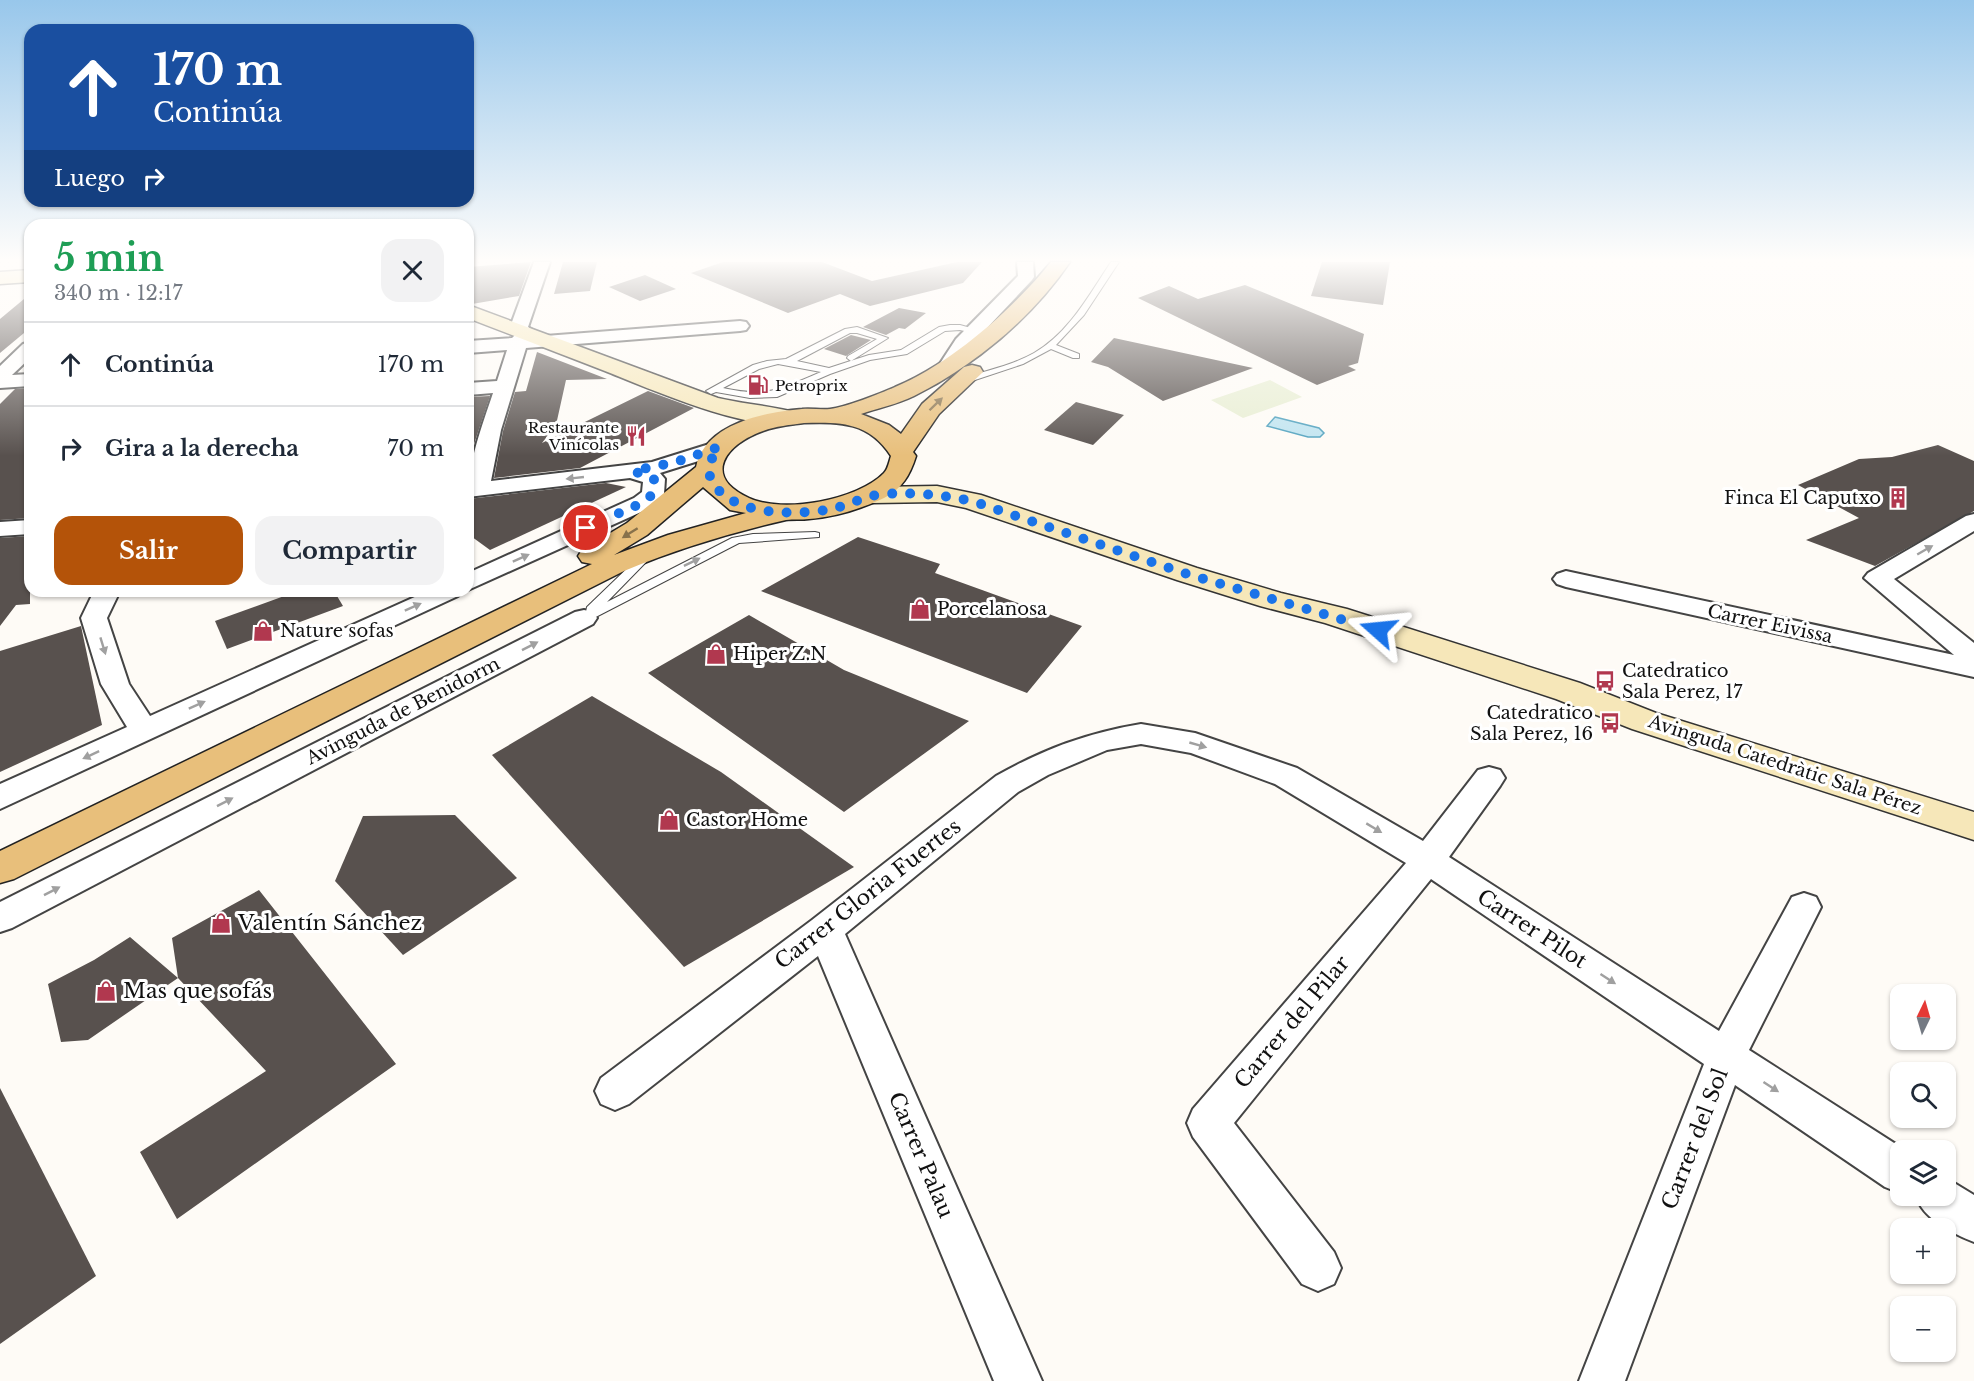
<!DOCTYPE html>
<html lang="es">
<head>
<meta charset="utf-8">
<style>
	body { margin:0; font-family:"Libre Baskerville",serif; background:#f2f2f3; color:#1f2937; height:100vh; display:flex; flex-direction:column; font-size:22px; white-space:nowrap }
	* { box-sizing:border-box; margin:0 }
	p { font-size:20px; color:#747a83 }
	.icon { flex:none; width:33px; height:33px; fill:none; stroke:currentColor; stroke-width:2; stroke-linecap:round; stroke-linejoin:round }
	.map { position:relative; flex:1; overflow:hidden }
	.sheet { position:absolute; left:24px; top:219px; width:450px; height:378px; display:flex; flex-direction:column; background:#fff; border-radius:18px; box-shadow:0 2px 4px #0004 }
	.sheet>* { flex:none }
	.guide { position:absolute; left:24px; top:24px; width:450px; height:183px; border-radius:18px; box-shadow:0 2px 4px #0004; background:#1a4fa0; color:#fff; overflow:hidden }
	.needle { width:39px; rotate:5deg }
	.tools { position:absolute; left:1890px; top:984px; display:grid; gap:12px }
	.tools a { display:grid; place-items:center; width:66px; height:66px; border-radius:12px; background:#fff; box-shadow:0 2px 4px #0004; font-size:30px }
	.pin { position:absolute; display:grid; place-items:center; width:51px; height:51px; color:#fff; margin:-26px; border:3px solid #fff; border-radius:50%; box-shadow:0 2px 6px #0007 }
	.me { position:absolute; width:66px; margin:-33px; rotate:288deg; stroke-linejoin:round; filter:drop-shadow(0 0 4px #0008) }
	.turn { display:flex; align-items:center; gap:21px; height:126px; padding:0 30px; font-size:27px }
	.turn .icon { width:78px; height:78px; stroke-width:2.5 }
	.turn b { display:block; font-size:42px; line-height:51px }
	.then { display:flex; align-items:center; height:57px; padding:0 30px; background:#0003; gap:12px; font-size:22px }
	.round { display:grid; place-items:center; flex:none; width:63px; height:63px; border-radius:18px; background:#f2f2f3 }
	.headline { display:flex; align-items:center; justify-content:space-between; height:102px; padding:0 30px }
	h1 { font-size:36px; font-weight:700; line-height:45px; color:#1e9e55 }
	.action { display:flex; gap:12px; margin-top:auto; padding:12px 30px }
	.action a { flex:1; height:69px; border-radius:18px; background:#b45309; color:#fff; font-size:24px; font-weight:700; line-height:69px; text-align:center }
	.action a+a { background:#f2f2f3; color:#1f2937 }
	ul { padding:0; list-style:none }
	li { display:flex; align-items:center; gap:18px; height:84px; padding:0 30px; border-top:2px solid #e0e1e3 }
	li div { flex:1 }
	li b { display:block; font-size:22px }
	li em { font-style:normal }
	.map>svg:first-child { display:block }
</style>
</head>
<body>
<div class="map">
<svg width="1974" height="1381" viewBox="0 0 1974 1381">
	<rect width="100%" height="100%" fill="#fefbf6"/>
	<polygon fill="#e8eed3" points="1270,380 1302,397 1243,418 1211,400"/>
	<polygon fill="#c0e4f0" stroke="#4fa1be" stroke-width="1.5" points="1275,417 1319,428 1324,433 1320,437 1308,437 1267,426"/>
	<g fill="#58514e">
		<polygon points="531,262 519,296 472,304 468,303 468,267"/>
		<polygon points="563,262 597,262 590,291 554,294"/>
		<polygon points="723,262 822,262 872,281 957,262 982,262 963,283 870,306 840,294 788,313 691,273"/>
		<polygon points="1322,262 1390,262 1383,305 1311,296"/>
		<polygon points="645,275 676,289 640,301 609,287"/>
		<polygon points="1245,285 1364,334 1358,363 1348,366 1356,370 1317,385 1138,298 1169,286 1198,299"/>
		<polygon points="30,294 30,328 0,353 0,319"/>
		<polygon points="899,308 926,313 905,329 899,328 886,335 863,327"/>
		<polygon points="851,335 871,340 846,356 824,349"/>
		<polygon points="1114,338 1253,368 1163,401 1108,367 1091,362"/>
		<polygon points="537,352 607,379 566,380 556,425 542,443 648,391 694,408 580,468 494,478 503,431 515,392 526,391"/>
		<polygon points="30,388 30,518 0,520 0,404 15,389"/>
		<polygon points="490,396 474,444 468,471 468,397"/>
		<polygon points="1076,402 1124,415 1093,445 1044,430"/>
		<polygon points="1938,445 1974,461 1974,511 1875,566 1806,540 1859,518 1798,485 1859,459 1892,457"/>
		<polygon points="606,483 626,487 490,550 468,534 468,499"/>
		<polygon points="30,536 30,604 16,605 0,626 0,538"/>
		<polygon points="858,537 940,564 935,573 1082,626 1027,693 761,591"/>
		<polygon points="298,591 334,591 343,606 227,649 215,621"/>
		<polygon points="749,615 844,670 969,721 844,812 648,673"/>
		<polygon points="81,626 102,725 0,772 0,651"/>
		<polygon points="592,696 721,772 854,867 684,967 492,755"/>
		<polygon points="455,815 517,878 403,955 335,881 363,816"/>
		<polygon points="259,890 396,1064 177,1219 140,1152 266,1071 178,978 172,938"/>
		<polygon points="130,937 178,978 88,1040 61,1042 48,984 94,960"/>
		<polygon points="0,1088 96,1276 0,1344"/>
	</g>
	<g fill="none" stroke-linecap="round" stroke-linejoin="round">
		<g stroke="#444" stroke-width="2">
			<g id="lane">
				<path d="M1111,262H1119L1084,315L1056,345L1079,354V358H1073L1051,349L1023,364L966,383H960V379C984,371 1011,366 1034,353C1069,333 1089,295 1111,262Z"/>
				<path d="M950,325H960L978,330L974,333L960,330L945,331L907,354L870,360L830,374L777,397L750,398L716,392L711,394L706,391L753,365L767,361L786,359L845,329L857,327L888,338L851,361L847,358L848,356L877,339L857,333H850L797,361L829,368L869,355L901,350L939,327ZM778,364L821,372C780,389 768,398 723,388L759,369Z"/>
				<polygon points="815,532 819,533 819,537 739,543 588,621 584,622 578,618 586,612 587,607 640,556 644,555 650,558 607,602 732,538 753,534"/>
			</g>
		</g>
		<g stroke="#444" stroke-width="4">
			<g id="street">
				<path d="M534,262H550L528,327L535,332L532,337L740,321L746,322L749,326L746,330L740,331L526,348L501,430L491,481L652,462L719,441L727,442L730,447L727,452L660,473L665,479L664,494L650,508L468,590V573L634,498L642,492L643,482L630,478L468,497C468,462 482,426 493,393L468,395V383L497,381L507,350L468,353V341L512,338L515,335L509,330Z"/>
				<polygon points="1017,262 1033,262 1034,277 1032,280 970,346 954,372 940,372 937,368 956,339 1018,276"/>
				<polygon points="30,342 30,358 12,375 30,374 30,386 0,388 0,366 23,344"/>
				<polygon points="1974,514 1974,531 1894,579 1974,643 1974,677 1566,587 1557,584 1553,579 1557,574 1566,571 1954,655 1864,578 1868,573 1966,516"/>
				<polygon points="30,520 30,534 0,536 0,522"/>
				<polygon points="94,591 120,591 107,618 129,684 150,716 428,591 462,591 458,596 0,809 0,784 127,727 101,684 81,618"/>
				<polygon points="584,610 593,612 597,618 593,624 12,928 0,932 0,902 575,612"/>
				<path d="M1141,724L1195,733L1297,768L1423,841L1478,770L1489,767L1500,770L1505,778L1500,786L1449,857L1719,1031L1792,897L1804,893L1816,897L1821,907L1749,1050L1905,1150H1900V1193L1885,1187L1735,1085L1625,1381H1579L1704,1064L1431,879L1234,1123L1334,1252L1341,1268L1334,1284L1318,1291L1302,1284L1193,1137L1187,1123L1193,1109L1406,863L1275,784L1191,753L1141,744L1107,750L1048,775L1018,792L845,934L1042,1381H994L818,956L629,1104L615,1110L601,1104L595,1091L601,1078L812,920L996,776C1044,749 1087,733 1141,724Z"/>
				<path d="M1946,1178L1974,1195V1242C1952,1233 1923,1219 1916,1196H1946Z"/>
			</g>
		</g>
		<g stroke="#333" stroke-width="3">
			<g id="secondary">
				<polygon points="30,270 30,282 0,284 0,272"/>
				<path d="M468,305L718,398C744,404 772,406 798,413L802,418L798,423C753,434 650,389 605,371C559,353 514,336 468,318Z"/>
				<polygon points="937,486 981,495 1197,568 1281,593 1347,609 1580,683 1656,713 1974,812 1974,840 1632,729 1556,699 1325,623 1260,606 1177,580 966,508 937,502 873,503 864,501 860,495 864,489 873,487"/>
			</g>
		</g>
		<g stroke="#222" stroke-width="3">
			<path id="primary" d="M1051,262H1070C1032,318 974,366 914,396C898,404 879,408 861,414L889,425L901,434L922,404L964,367L972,365L980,367L983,372L939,414L913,452L916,456C910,475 902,489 884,498C861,509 834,517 809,519C801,520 794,519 786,520C730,533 677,549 624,571L14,879L0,883V851L592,564L582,562L578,556L582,550L627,523L696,467C705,423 766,412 802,409C811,408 821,410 830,409C846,407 879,394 895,387C951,364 1013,309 1051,262ZM804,423C841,422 869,422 891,456C889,462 888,469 884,473C858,500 783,514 749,498C701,476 726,444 763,431C776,426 790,425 804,423ZM703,487L730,510L746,513L668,535L614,555L647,535Z"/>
		</g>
		<use href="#lane" fill="#fff" fill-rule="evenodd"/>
		<use href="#street" fill="#fff" fill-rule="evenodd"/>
		<use href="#secondary" fill="#f6e7b9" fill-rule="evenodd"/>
		<use href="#primary" fill="#e8bf7b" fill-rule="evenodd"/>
	</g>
	<defs><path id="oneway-solid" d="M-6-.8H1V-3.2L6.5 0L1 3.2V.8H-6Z" transform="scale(1.5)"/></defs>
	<g fill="#87714b">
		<use href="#oneway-solid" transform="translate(936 404) rotate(-44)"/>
		<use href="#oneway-solid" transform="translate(630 533) rotate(148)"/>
	</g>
	<g fill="#a0a0a0">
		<use href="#oneway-solid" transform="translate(575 478) rotate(174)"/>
		<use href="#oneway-solid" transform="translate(1925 550) rotate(-30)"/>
		<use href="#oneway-solid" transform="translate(521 558) rotate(-24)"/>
		<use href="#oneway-solid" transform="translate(692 562) rotate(-26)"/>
		<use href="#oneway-solid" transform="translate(413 607) rotate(-24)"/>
		<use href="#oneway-solid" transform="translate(103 646) rotate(73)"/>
		<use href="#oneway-solid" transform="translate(530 646) rotate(-27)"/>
		<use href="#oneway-solid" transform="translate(197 705) rotate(-24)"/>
		<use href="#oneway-solid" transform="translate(1198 745) rotate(16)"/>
		<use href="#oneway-solid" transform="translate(91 755) rotate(155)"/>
		<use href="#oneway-solid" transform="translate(225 802) rotate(-27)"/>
		<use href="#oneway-solid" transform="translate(1374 828) rotate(31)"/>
		<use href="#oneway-solid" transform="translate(52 891) rotate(-27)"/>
		<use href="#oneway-solid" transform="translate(1608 979) rotate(33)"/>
		<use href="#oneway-solid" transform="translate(1771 1087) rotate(33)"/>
	</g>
	<linearGradient id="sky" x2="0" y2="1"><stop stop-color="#98c7eb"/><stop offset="0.57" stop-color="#fffdfb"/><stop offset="1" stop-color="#fffdfb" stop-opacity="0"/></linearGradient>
	<rect width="1974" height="456" fill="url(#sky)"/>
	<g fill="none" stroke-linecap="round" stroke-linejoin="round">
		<path stroke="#1a73e8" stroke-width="10" stroke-dasharray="0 18" d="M586,528L642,503L653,494L654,479L633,471L676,462L719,447C710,459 705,472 714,485C738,517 797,515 832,509C850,505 866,495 885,494C915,492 942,495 972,501L1187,574L1378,630"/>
	</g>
	<defs>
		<g id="fuel-bare" transform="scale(1.62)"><path d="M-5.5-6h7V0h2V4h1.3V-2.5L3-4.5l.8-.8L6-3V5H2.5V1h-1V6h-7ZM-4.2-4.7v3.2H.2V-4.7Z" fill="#b1384f" stroke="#fff" stroke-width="2.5" paint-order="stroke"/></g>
		<g id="restaurant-bare" transform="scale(1.62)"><path d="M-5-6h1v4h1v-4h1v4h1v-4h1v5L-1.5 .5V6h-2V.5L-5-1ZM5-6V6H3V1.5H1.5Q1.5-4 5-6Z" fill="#b1384f" stroke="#fff" stroke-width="2.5" paint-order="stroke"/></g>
		<g id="building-bare" transform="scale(1.62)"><path d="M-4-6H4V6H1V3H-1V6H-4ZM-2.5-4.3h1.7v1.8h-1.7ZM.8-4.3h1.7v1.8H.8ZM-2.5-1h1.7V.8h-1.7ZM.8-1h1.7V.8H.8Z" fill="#b1384f" stroke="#fff" stroke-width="2.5" paint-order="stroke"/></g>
		<g id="shop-bare" transform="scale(1.62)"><path d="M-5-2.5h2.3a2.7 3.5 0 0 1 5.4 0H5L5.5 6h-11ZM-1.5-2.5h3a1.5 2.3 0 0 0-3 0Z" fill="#b1384f" stroke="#fff" stroke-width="2.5" paint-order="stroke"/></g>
		<g id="bus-bare" transform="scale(1.62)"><path d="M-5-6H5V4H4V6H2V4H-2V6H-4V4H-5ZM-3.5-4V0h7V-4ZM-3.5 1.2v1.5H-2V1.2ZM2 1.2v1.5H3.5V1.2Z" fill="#b1384f" stroke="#fff" stroke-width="2.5" paint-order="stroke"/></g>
	</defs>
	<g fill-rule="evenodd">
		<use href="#fuel-bare" x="758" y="385"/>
		<use href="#restaurant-bare" x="636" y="436"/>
		<use href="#building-bare" x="1898" y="498"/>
		<use href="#shop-bare" x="920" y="609"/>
		<use href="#shop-bare" x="263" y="631"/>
		<use href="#shop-bare" x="716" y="654"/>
		<use href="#bus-bare" x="1605" y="681"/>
		<use href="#bus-bare" x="1610" y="723"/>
		<use href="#shop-bare" x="669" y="820"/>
		<use href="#shop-bare" x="221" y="923"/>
		<use href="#shop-bare" x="106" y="991"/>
	</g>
	<g text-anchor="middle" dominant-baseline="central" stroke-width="6" stroke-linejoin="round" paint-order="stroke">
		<g font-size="15" fill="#111" stroke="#fff" text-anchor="start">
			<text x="775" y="385">Petroprix</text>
			<text x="619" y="427" text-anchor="end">Restaurante<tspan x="619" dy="17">Vinícolas</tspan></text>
		</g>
		<g font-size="18" fill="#111" stroke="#fff" text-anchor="start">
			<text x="1881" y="498" text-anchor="end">Finca El Caputxo</text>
			<text x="937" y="609">Porcelanosa</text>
			<text x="280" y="631">Nature sofas</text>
			<text x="733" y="654">Hiper Z.N</text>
			<text x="1622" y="671">Catedratico<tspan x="1622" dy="21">Sala Perez, 17</tspan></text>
			<text x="1593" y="713" text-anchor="end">Catedratico<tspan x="1593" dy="21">Sala Perez, 16</tspan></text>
			<text x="686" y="820">Castor Home</text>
		</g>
		<g font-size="18" fill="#111" stroke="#fff">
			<text transform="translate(1770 624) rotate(12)">Carrer Eivissa</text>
			<text transform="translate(403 711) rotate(-27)">Avinguda de Benidorm</text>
			<text transform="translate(1785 765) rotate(18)">Avinguda Catedràtic Sala Pérez</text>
		</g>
		<g font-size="21" fill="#111" stroke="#fff">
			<text transform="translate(868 894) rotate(-38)">Carrer Gloria Fuertes</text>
			<text transform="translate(1532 929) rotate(33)">Carrer Pilot</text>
			<text transform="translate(1292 1022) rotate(-50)">Carrer del Pilar</text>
			<text transform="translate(1695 1139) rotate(-69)">Carrer del Sol</text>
			<text transform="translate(921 1155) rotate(67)">Carrer Palau</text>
		</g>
		<g font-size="21" fill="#111" stroke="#fff" text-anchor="start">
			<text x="238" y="923">Valentín Sánchez</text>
			<text x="123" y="991">Mas que sofás</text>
		</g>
	</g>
</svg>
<div class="tools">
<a><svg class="needle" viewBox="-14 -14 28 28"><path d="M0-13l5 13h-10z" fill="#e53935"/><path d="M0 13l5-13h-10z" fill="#747a83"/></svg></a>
<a><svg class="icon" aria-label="search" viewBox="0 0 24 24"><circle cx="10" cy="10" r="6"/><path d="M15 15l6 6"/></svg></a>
<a><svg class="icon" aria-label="layers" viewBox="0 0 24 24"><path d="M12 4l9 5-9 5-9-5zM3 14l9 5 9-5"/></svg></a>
<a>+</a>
<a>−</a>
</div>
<div class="pin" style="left:586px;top:528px;background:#d93025"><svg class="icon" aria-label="arrive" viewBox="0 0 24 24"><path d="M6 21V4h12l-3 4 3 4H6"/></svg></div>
<svg class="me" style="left:1378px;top:630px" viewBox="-20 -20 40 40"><path d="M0-17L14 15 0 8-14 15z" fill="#1a73e8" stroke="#fff" stroke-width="4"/></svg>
<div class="guide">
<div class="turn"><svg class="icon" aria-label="ahead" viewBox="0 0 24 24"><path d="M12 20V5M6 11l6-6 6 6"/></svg><div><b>170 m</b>Continúa</div></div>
<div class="then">Luego<svg class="icon" aria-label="right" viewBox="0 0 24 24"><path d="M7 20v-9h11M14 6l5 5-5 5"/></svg></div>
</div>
<section class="sheet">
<div class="headline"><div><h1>5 min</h1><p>340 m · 12:17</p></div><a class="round"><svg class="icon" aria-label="close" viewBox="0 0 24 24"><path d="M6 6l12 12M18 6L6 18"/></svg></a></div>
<ul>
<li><svg class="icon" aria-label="ahead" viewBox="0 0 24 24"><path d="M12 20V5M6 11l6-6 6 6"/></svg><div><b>Continúa</b></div><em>170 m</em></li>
<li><svg class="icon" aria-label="right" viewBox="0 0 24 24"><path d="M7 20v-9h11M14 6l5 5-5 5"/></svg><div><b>Gira a la derecha</b></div><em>70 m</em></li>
</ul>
<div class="action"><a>Salir</a><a>Compartir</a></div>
</section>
</div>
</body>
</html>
